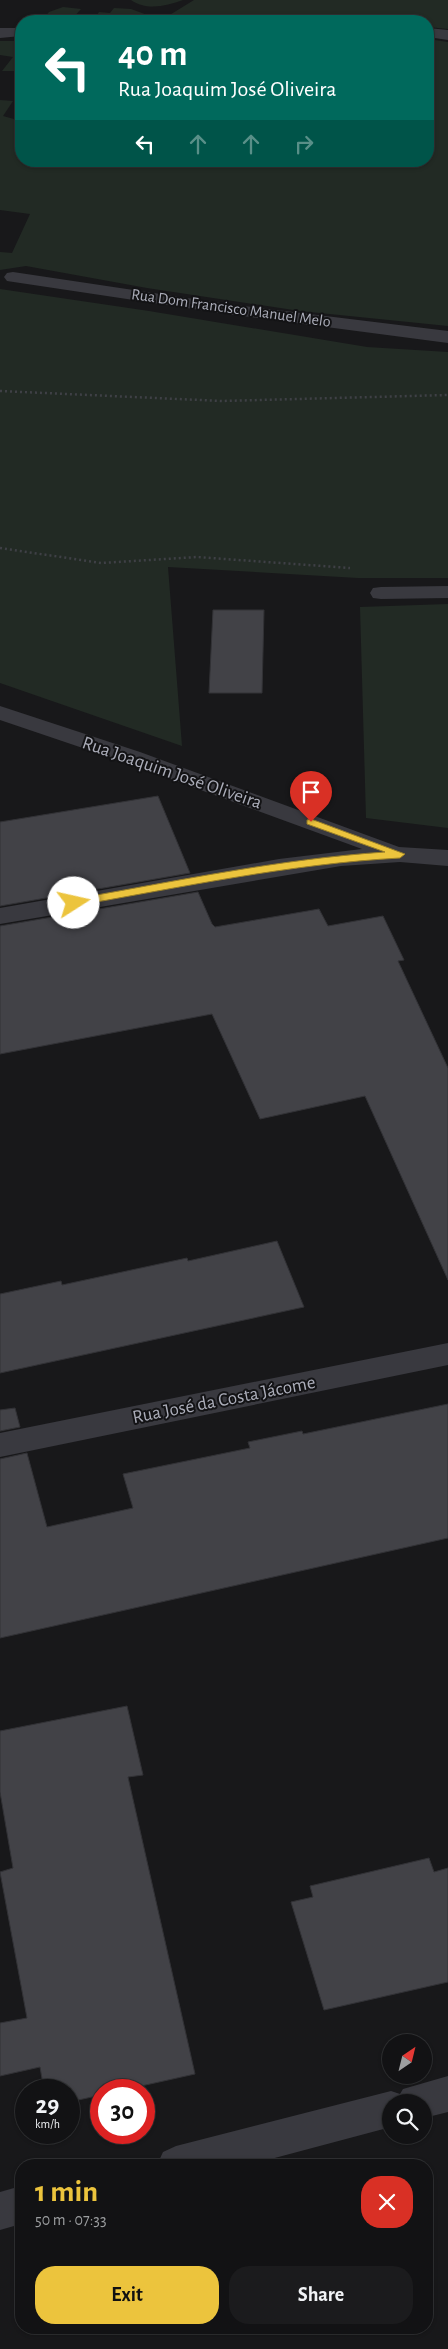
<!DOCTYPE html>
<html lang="en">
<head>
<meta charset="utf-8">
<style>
	body { margin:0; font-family:"Alegreya Sans",sans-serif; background:#1b1b1d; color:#f1f3f6; height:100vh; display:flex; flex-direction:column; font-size:19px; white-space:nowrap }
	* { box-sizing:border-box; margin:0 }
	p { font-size:16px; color:#9c9ea0 }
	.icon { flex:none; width:28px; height:28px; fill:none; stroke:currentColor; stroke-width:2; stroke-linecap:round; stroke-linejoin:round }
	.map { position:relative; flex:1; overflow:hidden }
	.sheet { position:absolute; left:15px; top:2159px; width:418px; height:175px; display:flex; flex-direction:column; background:#121214; border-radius:20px; box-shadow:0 1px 4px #0004,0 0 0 1px #313234 }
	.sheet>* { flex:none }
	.hud { position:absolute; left:15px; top:15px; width:419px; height:152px; border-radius:20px; box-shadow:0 1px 4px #0004,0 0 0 1px #313234; background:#00695c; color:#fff; overflow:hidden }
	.needle { width:32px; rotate:35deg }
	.controls { position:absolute; left:382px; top:2034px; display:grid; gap:10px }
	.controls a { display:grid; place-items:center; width:50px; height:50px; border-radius:50%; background:#121214; box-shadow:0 1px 4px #0004,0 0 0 1px #313234; font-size:25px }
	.speed { position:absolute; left:15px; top:2079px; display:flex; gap:10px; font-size:25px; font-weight:700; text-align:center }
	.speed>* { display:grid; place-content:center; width:65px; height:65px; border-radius:50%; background:#121214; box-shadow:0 1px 4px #0004,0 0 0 1px #313234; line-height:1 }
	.speed small { font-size:12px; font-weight:400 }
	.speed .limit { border:8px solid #d22; background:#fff; color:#111 }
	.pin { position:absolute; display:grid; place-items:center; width:42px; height:42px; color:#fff; margin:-51px -21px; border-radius:50% 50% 50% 0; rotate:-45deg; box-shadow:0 0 5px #0007 }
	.pin .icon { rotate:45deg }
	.me { position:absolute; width:55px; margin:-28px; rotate:80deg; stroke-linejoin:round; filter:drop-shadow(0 0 4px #0008) }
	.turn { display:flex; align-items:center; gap:18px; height:105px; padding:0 20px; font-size:22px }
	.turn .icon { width:65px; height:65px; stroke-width:2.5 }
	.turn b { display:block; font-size:35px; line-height:42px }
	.lanes { display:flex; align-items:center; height:48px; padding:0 20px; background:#0003; justify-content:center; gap:25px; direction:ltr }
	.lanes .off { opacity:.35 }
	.round { display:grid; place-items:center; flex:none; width:52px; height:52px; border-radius:20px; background:#1b1b1d }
	.summary { display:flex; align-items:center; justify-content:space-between; height:85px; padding:0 20px }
	h1 { font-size:30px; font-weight:700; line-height:38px; color:#ecc43d }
	.cta { display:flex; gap:10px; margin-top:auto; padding:10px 20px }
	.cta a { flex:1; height:58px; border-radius:20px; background:#ecc43d; color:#111; font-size:20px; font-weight:700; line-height:58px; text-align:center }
	.cta a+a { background:#1b1b1d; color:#f1f3f6 }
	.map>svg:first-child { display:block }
</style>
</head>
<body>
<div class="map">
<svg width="448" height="2349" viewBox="0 0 448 2349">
	<rect width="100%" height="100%" fill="#18181a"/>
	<g fill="#222a24">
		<path d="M131,0H183C166,6 147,11 131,0Z"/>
		<polygon points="194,0 448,0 448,29 428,27 428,21 204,15 168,16"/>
		<polygon points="63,7 81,9 71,20 42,21 49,12"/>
		<polygon points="114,8 131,9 150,16 94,20 99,12 110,13"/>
		<polygon points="428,39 448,42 448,326 300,311 147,288 26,266 0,270 0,252 12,253 30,214 0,210 0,100 13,101 3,116 21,121 21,161 428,161"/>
		<polygon points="0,41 21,41 14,71 2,71 13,57 0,55"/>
		<polygon points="0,289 149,311 367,347 448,352 448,578 358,578 168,567 182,746 0,683"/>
		<polygon points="448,604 448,828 366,818 360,607"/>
	</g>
	<g fill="#424247" stroke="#323236">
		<polygon points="213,610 264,610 262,693 209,693"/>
		<polygon points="158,796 190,873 0,906 0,822"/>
		<polygon points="198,892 212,924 215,927 319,909 328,926 383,916 404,960 398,961 448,1068 448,1280 365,1096 260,1119 212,1014 0,1054 0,926"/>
		<polygon points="277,1241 304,1307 0,1373 0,1294 61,1281 62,1285 187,1258 188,1261"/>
		<polygon points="448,1404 448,1538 0,1638 0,1459 27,1453 47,1527 133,1508 123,1474 250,1448 248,1442 302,1431 303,1434"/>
		<polygon points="15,1408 20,1427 0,1431 0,1410"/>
		<polygon points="127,1706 143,1775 128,1777 195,2074 123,2090 101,2090 101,2095 69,2102 69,2090 44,2090 40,2067 0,2076 0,2023 27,2018 0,1872 13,1868 0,1792 0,1731"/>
		<polygon points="429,1858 434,1872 448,1868 448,1982 324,2010 291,1902 313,1897 310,1886"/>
	</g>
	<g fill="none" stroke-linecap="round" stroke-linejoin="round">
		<g stroke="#3f4046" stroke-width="2.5" stroke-dasharray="2 3" stroke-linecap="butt">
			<polyline points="0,391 222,401 448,395"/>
			<polyline points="0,548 101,563 197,557 350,568"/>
		</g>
		<g fill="#39393f" fill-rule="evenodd">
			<polygon points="0,28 21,28 21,36 0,38"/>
			<polygon points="428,28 448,30 448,40 428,37"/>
			<polygon points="13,272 227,304 448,331 448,343 227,314 7,281 4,277 7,273"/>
			<polygon points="448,586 448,598 381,599 373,598 370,593 373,588 381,587"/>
			<polygon points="0,706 140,752 399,847 448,850 448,866 400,862 341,866 0,924 0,908 279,859 362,849 124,762 0,720"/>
			<polygon points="448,1343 448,1365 0,1457 0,1433"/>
			<polygon points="448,2076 448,2112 424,2118 424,2102 391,2102 391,2127 248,2165 157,2165 163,2152 176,2146 391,2091 400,2094 403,2089"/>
			<polygon points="21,2186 21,2224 0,2230 0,2192"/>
		</g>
	</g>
	<path fill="#ecc43d" stroke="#997f28" d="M311,819L405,854L400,858C290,864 183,887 74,906L69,903L74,899C177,881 280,859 385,852L307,824V820Z"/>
	<g text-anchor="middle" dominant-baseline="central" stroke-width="4" stroke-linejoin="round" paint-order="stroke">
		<g font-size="16" fill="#abadb9" stroke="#131315">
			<text transform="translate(231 308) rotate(8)">Rua Dom Francisco Manuel Melo</text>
		</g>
		<g font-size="19" fill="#abadb9" stroke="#131315">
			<text transform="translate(172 773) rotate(19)">Rua Joaquim José Oliveira</text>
			<text transform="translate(224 1400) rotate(-11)">Rua José da Costa Jácome</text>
		</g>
	</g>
</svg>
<div class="controls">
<a><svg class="needle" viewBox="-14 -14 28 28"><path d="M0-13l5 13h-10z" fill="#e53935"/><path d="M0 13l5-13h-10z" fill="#9c9ea0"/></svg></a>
<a><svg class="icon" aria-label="search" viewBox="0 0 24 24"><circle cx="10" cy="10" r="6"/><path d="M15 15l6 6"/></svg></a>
</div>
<div class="speed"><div>29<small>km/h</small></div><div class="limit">30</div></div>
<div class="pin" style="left:311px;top:822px;background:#d93025"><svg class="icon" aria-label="arrive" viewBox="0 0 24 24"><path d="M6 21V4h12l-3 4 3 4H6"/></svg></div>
<svg class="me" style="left:74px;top:903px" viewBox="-20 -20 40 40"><circle r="19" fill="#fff"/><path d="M0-13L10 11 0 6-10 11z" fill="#ecc43d"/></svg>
<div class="hud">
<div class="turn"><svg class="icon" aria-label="left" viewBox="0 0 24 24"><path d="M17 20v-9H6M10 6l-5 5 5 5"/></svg><div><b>40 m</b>Rua Joaquim José Oliveira</div></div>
<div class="lanes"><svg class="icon" aria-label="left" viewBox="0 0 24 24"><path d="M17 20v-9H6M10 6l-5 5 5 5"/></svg><svg class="icon off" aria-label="ahead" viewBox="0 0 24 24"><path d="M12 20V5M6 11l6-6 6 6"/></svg><svg class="icon off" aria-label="ahead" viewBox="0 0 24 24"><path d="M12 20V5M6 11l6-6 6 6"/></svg><svg class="icon off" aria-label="right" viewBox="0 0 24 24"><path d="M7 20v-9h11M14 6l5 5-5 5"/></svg></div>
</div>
<section class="sheet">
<div class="summary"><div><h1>1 min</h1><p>50 m · 07:33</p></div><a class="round" style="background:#d93025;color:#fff"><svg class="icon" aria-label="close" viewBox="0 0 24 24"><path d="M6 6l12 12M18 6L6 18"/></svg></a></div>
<div class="cta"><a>Exit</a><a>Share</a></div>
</section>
</div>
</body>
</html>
